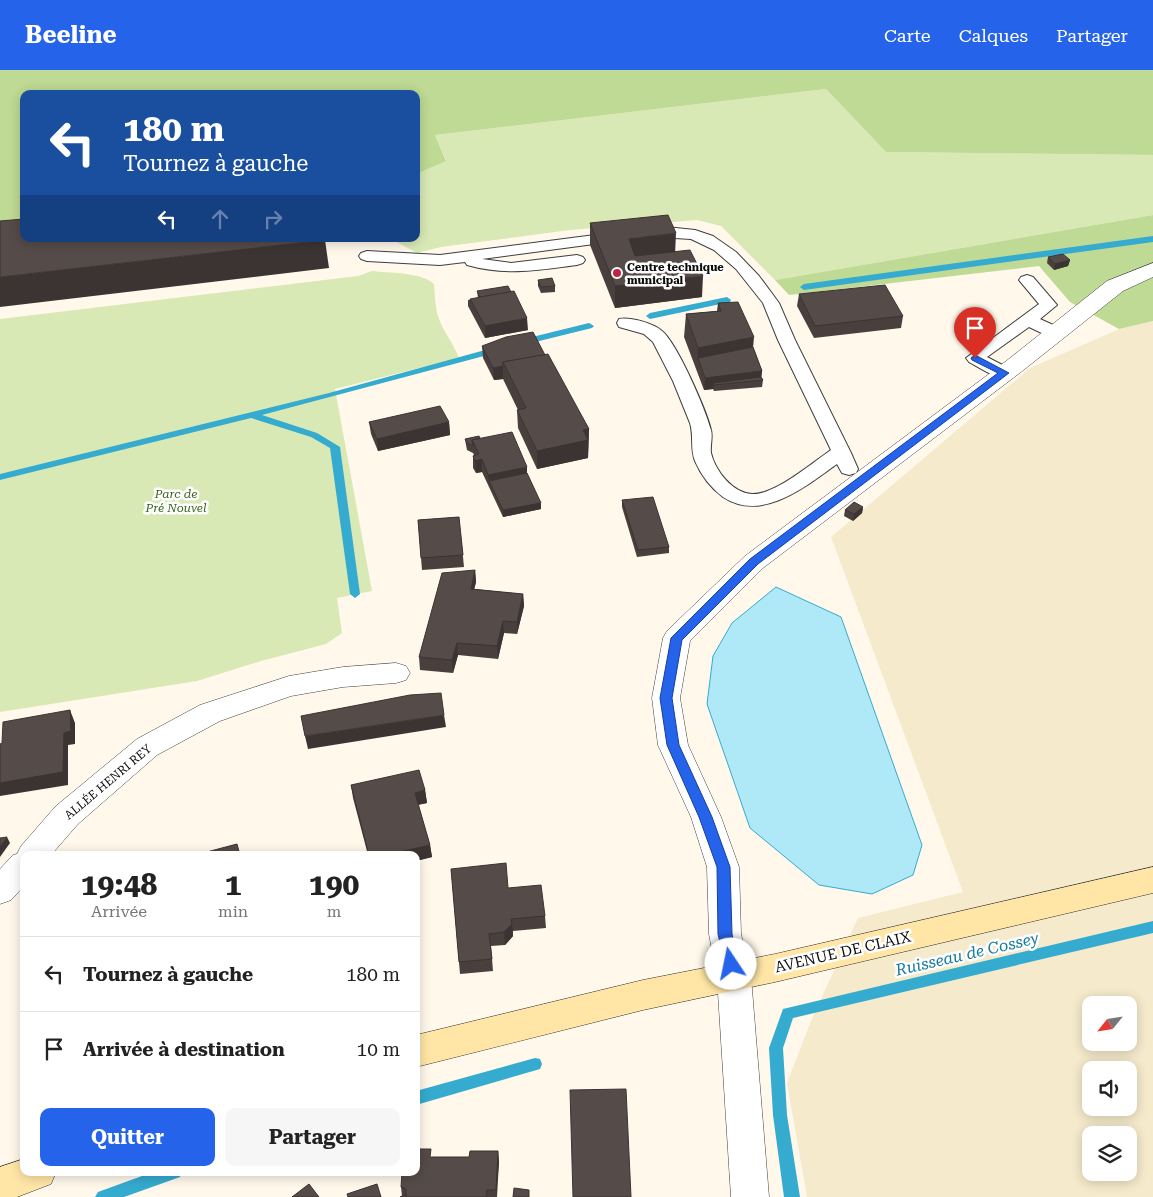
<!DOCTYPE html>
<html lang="fr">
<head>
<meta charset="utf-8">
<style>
	body { margin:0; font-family:"Roboto Serif",serif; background:#f6f6f6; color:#222; height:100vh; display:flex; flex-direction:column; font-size:19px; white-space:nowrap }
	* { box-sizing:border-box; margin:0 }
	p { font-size:16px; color:#767676 }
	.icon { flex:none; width:28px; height:28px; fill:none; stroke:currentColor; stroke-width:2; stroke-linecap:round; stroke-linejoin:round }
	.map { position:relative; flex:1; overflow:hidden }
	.details { position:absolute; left:20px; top:781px; width:400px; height:325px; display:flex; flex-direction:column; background:#fff; border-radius:10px; box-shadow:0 2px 12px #0003 }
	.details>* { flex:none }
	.top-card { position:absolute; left:20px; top:20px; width:400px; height:152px; border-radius:10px; box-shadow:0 2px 12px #0003; background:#1a4fa0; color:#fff; overflow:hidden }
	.needle { width:32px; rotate:240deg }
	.buttons { position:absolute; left:1082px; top:926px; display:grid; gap:10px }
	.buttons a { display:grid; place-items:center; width:55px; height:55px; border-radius:10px; background:#fff; box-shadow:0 2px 12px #0003; font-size:25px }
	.pin { position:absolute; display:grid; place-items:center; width:42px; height:42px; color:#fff; margin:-51px -21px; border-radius:50% 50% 50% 0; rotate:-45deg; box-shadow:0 0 5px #0007 }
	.pin .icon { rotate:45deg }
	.me { position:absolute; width:55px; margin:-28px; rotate:349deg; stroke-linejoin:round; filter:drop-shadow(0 0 4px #0008) }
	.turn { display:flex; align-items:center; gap:18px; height:105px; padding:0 20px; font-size:22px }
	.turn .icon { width:65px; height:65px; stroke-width:2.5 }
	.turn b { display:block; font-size:35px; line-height:42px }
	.lanes { display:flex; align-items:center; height:48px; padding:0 20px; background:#0003; justify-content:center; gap:25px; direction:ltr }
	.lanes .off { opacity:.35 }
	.eta { display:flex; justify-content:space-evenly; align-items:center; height:85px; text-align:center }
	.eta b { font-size:30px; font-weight:700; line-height:35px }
	.primary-button { display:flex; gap:10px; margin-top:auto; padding:10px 20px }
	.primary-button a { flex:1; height:58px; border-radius:10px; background:#2563eb; color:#fff; font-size:20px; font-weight:700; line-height:58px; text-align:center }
	.primary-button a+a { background:#f6f6f6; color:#222 }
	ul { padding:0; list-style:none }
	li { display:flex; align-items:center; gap:15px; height:75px; padding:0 20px; border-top:1px solid #e0e0e0 }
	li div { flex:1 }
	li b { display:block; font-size:19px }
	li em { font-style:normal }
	header { display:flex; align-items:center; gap:30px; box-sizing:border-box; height:70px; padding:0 25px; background:#2563eb; color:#fff }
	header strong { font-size:24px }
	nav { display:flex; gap:28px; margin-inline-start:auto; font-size:18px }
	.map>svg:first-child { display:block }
</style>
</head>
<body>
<header>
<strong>Beeline</strong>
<nav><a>Carte</a><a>Calques</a><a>Partager</a></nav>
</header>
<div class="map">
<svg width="1153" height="1127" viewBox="0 0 1153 1127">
	<rect width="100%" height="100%" fill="#fff8eb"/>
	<path fill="#f5eacb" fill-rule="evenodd" d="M1153,251V1127H807L787,1013L811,951L858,848L963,822L831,467L1030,298L1119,259ZM1091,935H1129V972H1091ZM1091,1000H1129V1038H1091ZM1091,1065H1129V1102H1091Z"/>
	<g fill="#d9e9b5">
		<polygon points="826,19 886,82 1153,85 1153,145 775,210 721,156 697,150 570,160 441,177 417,183 391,169 416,169 416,104 446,90 435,65"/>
		<path d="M372,201C389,203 422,202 434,214C435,225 435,238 439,249C444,263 454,274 459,288L335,319L372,521L337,528L342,563L326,574L261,591L197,611L0,642V249L358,206Z"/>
	</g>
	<g fill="#bfda94">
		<polygon points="0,0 1153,0 1153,85 886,82 826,19 435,65 446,91 416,104 416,24 24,24 24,169 0,171"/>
		<polygon points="1153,145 1153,251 1119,259 1070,232 1039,196 789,225 775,210"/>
	</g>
	<polygon fill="#afe8f7" stroke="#35abcf" points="776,517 841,547 922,775 913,805 872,824 819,815 750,758 707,634 713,586 732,553"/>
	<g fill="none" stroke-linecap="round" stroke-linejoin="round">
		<g fill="#35abcf" fill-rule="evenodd">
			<polygon points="1153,166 1153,172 804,220 800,217 804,214"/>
			<polygon points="727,227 731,230 730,232 650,249 646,246 650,243"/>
			<polygon points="589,253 594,256 592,258 523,275 518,272 520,270"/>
			<polygon points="496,277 501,280 499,282 262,345 317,363 340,377 360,524 355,528 350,524 330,378 311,367 251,348 0,410 0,404 329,323"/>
			<polygon points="1153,851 1153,863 793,948 783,978 787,1045 800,1127 784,1127 773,1045 769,978 783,939"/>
			<polygon points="535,988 540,989 542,994 540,999 416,1035 416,1021"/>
			<polygon points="153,1102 182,1102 180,1107 124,1127 95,1127 98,1122"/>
		</g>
		<g stroke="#3f3f3f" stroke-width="2">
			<g id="service">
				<path d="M666,157L695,160L713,166L736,182L759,206L779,233L795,270L851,383L858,399L856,403L849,405L842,403L837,394C806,416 762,453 723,427C711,418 701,405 695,391C690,379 694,366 690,353L673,311L653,272L644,264L619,257L617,253L619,249C630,247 653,253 662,261C677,273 706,340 711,360C713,367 710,375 711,383C715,400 732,423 752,424C775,425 812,393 831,380L778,270L763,233L736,199L714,180L691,169L642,166L640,163L642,160Z"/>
				<path d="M618,162L624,164L626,167L624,170L482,189L511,193L577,185L583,187L585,190L583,193L577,195C539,200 505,206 467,195L465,192L440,195L367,191L361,189L359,186L361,183L367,181L440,185Z"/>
				<path d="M1027,205L1033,207L1057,235L1040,249L1062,259L1065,263L1062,267L1056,268L1050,267L1029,257L987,287L1010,299L1013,303L1010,307C996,310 981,298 969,292L966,288L1039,234L1019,210L1021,207Z"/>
			</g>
		</g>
		<g stroke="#3f3f3f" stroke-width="1">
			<g id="minor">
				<polygon points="1153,193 1153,207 1123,221 1021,302 763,498 690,571 680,628 688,675 721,747 739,797 741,864 751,907 746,917 734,922 722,917 717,907 709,864 707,797 691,747 658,675 652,628 663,568 667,561 745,486 1005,292 1107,211"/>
				<polygon points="396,593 406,596 410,603 406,610 396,613 343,617 291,626 220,651 157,685 78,754 51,785 24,785 24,816 11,830 0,834 0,799 13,785 17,784 21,776 56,736 137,669 200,635 289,606 343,597"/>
			</g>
		</g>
		<g stroke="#3f3f3f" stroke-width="1">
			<polygon id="tertiary" points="734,892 746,897 751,907 769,1127 731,1127 717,907 722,897"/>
		</g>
		<g stroke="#2e2e2e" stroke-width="1">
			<g id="secondary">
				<polygon points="1153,797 1153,823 775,912 643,940 416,997 416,965 643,910 775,884"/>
				<polygon points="24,1089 24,1102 56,1102 51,1114 17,1127 0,1127 0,1097"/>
			</g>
		</g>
		<use href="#service" fill="#fff" fill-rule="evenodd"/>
		<use href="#minor" fill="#fff" fill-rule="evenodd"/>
		<use href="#tertiary" fill="#fff" fill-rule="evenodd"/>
		<use href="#secondary" fill="#ffe6a6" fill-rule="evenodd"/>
	</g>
	<g fill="#49403e">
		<polygon points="590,153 676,182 702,227 615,238 590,175"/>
		<polygon points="1048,187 1070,190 1068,196 1054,200 1047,193"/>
		<polygon points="538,210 555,216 555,222 541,223 538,216"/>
		<polygon points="477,221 528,260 485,268 468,236 468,230 478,228"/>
		<polygon points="799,224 903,246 901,258 814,268 797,236"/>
		<polygon points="718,233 753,277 762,301 761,307 763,310 762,317 714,321 713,319 704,320 684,267 686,244 717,241"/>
		<polygon points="482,276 545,285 589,359 588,388 537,399 518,358 517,340 518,340 503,309 494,310 483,288"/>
		<polygon points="369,352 449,352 450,365 378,381 371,364"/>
		<polygon points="480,368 527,403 541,439 503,447 482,402 476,403 473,398 473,386 474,385 473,383 467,380 466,375 465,369"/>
		<polygon points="622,430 669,477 669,483 637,487 622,437"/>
		<polygon points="863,437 862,443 853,451 844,446 845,440"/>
		<polygon points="459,447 464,497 422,500 418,450"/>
		<polygon points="475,500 476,512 474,519 523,524 524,536 517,564 504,563 498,589 458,585 453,603 420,600 419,587"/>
		<polygon points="351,715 425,720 427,733 418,735 430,775 432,787 416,791 416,785 368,785 353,728"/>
		<polygon points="451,799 508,818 545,846 546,858 513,861 513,866 505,875 491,876 493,901 460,904"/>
		<polygon points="498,1081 499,1092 497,1127 400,1127 402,1126 401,1117 432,1087 469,1087"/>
	</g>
	<g fill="#3c3432">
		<polygon points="676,163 675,185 629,191 629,169"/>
		<polygon points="325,170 329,198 0,237 0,207"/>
		<polygon points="1070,190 1068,196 1054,200 1055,194"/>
		<polygon points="703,206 702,227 615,238 615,216"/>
		<polygon points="527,248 528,260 485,268 485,256"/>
		<polygon points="754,267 752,290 698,288 698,278"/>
		<polygon points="503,296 503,309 494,310 493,298"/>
		<polygon points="762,301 761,311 714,313 713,319 704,320 705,308"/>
		<polygon points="449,352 450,365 378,381 377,369"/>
		<polygon points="589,359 588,388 537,399 537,381 583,360"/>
		<polygon points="482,389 482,402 476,403 475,391"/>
		<polygon points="527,397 527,409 489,411 488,405"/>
		<polygon points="541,433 541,439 503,447 503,440"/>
		<polygon points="863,437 862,443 853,451 854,444"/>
		<polygon points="475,500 476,512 471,532 471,519"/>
		<polygon points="523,524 524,536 517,564 517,552"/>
		<polygon points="503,551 504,563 498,589 497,576"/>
		<polygon points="457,573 458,585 453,603 452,590"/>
		<polygon points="70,640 75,653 75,674 68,675 68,715 0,726 0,713 64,663"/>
		<polygon points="444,645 446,657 308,679 305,666"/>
		<polygon points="425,720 427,733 416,735 415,723"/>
		<polygon points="7,767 10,773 0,787 0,777"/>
		<polygon points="430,775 432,787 416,791 416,785 387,785"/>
		<polygon points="512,854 513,866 505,875 504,862"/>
		<polygon points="498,1081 499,1092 496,1127 496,1120"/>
	</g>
	<g fill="#554b48" stroke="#3c3432">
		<polygon points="668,145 676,163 629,169 635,186 690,180 703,206 615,216 590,153"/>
		<polygon points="24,149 24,169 325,169 325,170 0,207 0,151"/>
		<polygon points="1063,184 1070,190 1055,194 1048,187"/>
		<polygon points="552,208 555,216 541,217 538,210"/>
		<polygon points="885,215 903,246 815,256 799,224"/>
		<polygon points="508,216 511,222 480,227 477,221"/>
		<polygon points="514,221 527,248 485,256 470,229"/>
		<polygon points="738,232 754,267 698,278 686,244 721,241 718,233"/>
		<polygon points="533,262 545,285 503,292 503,296 493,298 482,276 506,267"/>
		<polygon points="753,277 762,301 705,308 698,288"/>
		<polygon points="548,284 589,359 583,360 588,370 537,381 517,340 526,338 503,292"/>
		<polygon points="761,307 763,310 714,315 714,313"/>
		<polygon points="440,336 449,352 377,369 369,352"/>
		<polygon points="512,362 527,397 488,405 482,389 475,391 473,386 479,384 472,370"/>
		<polygon points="479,366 480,368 472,370 473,376 467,373 465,369"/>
		<polygon points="527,403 541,433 503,440 489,411"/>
		<polygon points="653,427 669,477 638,480 622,430"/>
		<polygon points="854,432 863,437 854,444 845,440"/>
		<polygon points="459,447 463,485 421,488 418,450"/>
		<polygon points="475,500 471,519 523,524 517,552 503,551 497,576 457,573 452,590 419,587 442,503"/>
		<polygon points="441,623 444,645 305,666 301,646 410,625"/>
		<polygon points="70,640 71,661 64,663 63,702 0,713 0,674 2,673 3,652"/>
		<polygon points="419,700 425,720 415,723 430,775 387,785 369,785 351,715"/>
		<polygon points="7,767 0,777 0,768"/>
		<polygon points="237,774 240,785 203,785 203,783"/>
		<polygon points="506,793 508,818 541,815 545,846 511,849 512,854 504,862 489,864 492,889 459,892 451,799"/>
		<polygon points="626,1019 631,1127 573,1127 570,1020"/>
		<polygon points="416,1079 431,1079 430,1087 469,1087 470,1081 498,1081 496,1120 487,1120 486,1127 406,1127 406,1119 401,1117 402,1102 416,1102"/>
		<polygon points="309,1114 319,1127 292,1127"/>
		<polygon points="377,1114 381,1127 348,1127 347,1124"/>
		<polygon points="514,1118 529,1120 529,1127 513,1127"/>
		<polygon points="406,1124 406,1127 400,1127"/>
	</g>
	<polygon fill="#2563eb" stroke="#184099" points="975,285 1009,303 758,494 682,570 672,628 679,675 712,747 730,797 732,864 738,894 736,898 731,900 726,898 718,864 717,797 699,747 667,675 660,628 671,568 750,489 998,303 972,290 971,288"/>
	<circle fill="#bd2344" stroke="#fff" stroke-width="2" cx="617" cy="203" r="5"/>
	<g text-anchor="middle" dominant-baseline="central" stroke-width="5" stroke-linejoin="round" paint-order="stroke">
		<g font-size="11" font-weight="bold" fill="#0c0c0c" stroke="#fff" text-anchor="start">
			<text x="627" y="197">Centre technique<tspan x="627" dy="13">municipal</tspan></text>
		</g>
		<g font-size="12" font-style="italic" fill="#37641c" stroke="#fff">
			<text x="176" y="424">Parc de<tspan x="176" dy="14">Pré Nouvel</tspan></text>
		</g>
		<g font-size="12" fill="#0c0c0c" stroke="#fff">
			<text transform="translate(108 712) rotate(-40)">ALLÉE HENRI REY</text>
		</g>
		<g font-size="15" fill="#0c0c0c" stroke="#fff">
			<text transform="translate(843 882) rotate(-13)">AVENUE DE CLAIX</text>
		</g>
		<g font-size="16" font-style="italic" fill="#14799f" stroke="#fff">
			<text transform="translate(967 884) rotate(-13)">Ruisseau de Cossey</text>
		</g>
	</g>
</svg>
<div class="buttons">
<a><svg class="needle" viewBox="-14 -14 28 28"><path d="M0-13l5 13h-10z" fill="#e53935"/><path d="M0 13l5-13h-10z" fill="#767676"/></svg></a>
<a><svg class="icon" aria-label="sound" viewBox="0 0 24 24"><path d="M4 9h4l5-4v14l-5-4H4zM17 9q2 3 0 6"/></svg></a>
<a><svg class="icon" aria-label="layers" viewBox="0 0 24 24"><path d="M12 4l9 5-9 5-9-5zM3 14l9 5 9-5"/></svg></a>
</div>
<div class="pin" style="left:975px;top:288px;background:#d93025"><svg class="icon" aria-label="arrive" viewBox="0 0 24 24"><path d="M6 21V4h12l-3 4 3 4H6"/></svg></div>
<svg class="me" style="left:731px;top:894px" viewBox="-20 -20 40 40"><circle r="19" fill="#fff"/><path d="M0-13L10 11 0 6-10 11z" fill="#2563eb"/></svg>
<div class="top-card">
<div class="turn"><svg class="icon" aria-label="left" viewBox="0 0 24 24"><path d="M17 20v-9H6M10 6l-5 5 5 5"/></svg><div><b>180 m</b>Tournez à gauche</div></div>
<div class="lanes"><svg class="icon" aria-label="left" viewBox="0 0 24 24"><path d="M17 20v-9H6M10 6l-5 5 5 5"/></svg><svg class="icon off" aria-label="ahead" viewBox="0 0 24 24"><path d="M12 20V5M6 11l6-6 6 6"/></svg><svg class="icon off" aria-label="right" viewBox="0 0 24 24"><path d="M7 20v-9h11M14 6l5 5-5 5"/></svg></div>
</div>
<section class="details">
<div class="eta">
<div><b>19:48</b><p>Arrivée</p></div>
<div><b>1</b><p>min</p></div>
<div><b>190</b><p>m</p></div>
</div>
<ul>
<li><svg class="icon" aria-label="left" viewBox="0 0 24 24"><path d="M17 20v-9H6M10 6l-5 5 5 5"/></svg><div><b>Tournez à gauche</b></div><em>180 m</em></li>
<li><svg class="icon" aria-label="arrive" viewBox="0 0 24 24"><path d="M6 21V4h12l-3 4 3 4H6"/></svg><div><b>Arrivée à destination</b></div><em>10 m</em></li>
</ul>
<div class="primary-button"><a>Quitter</a><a>Partager</a></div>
</section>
</div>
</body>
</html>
